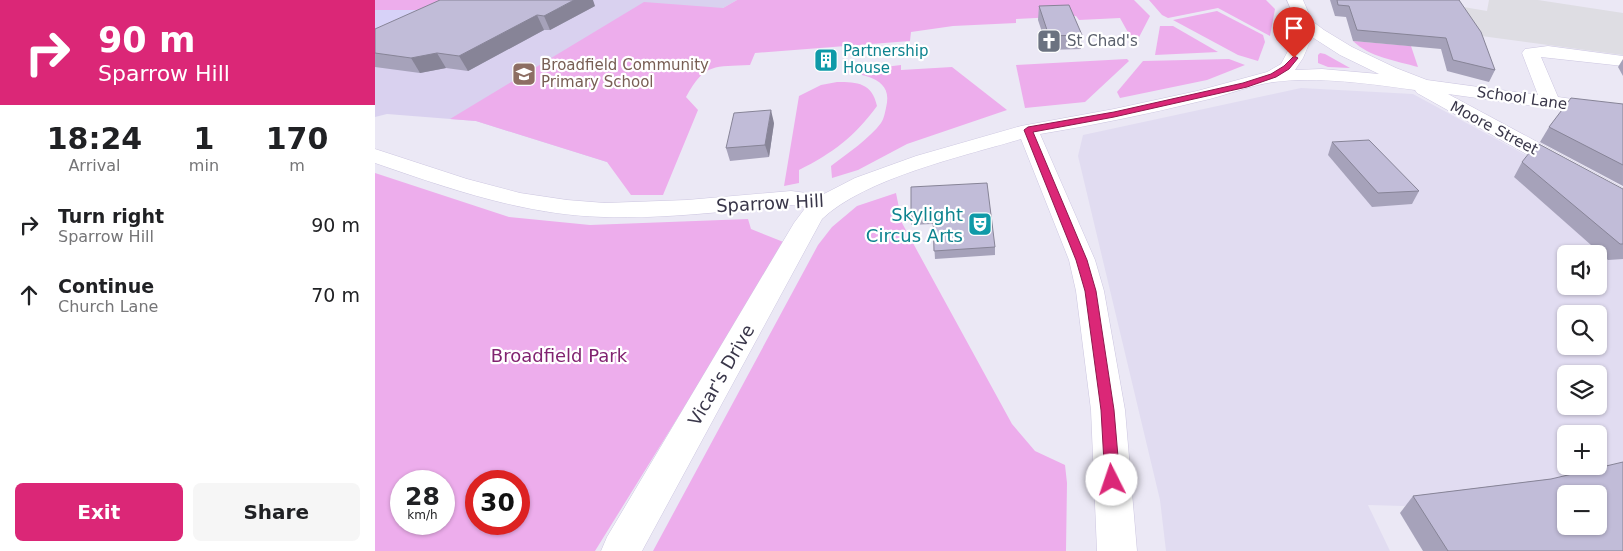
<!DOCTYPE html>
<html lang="en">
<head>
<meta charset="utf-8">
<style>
	body { margin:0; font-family:"DejaVu Sans",sans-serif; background:#f6f6f6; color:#202124; height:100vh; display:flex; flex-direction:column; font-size:19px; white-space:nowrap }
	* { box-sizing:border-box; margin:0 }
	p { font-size:16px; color:#757577 }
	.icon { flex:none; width:28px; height:28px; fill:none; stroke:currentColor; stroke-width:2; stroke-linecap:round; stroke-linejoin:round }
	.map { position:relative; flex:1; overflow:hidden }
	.sheet { display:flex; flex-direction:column; background:#fff; width:375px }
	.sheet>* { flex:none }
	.banner { background:#db2777; color:#fff; overflow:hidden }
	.controls { position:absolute; left:1182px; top:245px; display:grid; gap:10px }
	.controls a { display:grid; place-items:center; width:50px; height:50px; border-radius:8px; background:#fff; box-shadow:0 1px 4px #0004; font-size:25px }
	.speed { position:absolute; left:15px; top:470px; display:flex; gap:10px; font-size:25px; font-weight:700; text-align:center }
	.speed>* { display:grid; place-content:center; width:65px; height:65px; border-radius:50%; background:#fff; box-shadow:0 1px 4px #0004; line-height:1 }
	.speed small { font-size:12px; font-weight:400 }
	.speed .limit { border:8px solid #d22; background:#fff; color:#111 }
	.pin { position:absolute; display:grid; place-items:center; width:42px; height:42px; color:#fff; margin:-51px -21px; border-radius:50% 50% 50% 0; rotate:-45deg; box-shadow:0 0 5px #0007 }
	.pin .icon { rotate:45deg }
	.me { position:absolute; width:55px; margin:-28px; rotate:356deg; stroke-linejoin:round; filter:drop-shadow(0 0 4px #0008) }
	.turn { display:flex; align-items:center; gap:18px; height:105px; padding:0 15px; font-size:22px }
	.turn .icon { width:65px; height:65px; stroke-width:2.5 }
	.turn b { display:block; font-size:35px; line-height:42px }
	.eta { display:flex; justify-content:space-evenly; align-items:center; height:85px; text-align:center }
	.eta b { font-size:30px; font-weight:600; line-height:35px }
	.cta { display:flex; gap:10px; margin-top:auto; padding:10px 15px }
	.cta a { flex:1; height:58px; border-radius:8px; background:#db2777; color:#fff; font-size:20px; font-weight:600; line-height:58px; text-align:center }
	.cta a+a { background:#f6f6f6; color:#202124 }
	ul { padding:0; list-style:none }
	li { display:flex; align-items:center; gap:15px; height:70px; padding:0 15px }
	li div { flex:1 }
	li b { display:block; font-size:19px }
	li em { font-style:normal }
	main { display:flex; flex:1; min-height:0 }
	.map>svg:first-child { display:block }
</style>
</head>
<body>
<main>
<section class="sheet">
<div class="banner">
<div class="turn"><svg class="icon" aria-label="right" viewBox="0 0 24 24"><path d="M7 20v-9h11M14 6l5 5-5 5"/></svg><div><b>90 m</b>Sparrow Hill</div></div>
</div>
<div class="eta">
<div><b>18:24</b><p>Arrival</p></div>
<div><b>1</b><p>min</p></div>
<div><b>170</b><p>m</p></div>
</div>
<ul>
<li><svg class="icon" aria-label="right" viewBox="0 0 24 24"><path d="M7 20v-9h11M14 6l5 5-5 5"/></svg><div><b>Turn right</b><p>Sparrow Hill</p></div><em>90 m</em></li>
<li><svg class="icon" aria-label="ahead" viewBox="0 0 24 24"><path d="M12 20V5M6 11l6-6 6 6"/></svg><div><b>Continue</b><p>Church Lane</p></div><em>70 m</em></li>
</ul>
<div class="cta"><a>Exit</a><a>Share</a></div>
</section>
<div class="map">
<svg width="1248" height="551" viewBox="0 0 1248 551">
	<rect width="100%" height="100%" fill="#ebe8f5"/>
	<path fill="#e1dcf1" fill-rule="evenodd" d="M926,88L1038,94L1248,208V477L1233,469L1029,506L993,505L1015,551H791L785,500L703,156L708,135ZM1191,254H1224V286H1191ZM1191,314H1224V346H1191ZM1191,374H1224V406H1191ZM1191,434H1224V466H1191Z"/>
	<polygon fill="#d7d2f8" points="0,10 58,10 0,35"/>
	<polygon fill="#d9d1ef" points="97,0 362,0 348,8 232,162 101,121 12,114 0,117 0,35"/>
	<g fill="#edadec" fill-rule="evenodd">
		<polygon points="0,0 97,0 58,10 0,10"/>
		<path d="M362,0H759L775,16L760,45L745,18L704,20L701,16L641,19V23L578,26L536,32L535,41L380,53L375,65C340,67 330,62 311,97L323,110L288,195H256L232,162L101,121L75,119L269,2L348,8Z"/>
		<polygon points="774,0 891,0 900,9 895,36 843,8 793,18 787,15"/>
		<polygon points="842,11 888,35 890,42 883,61 863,55 798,20"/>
		<polygon points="798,26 843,52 780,55 785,26"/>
		<path d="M978,41L1036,46L1043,67C1022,61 994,57 978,41Z"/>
		<polygon points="945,53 950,54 975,68 953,67 943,63 943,55"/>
		<polygon points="752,59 754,61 710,102 650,108 641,65"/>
		<polygon points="854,59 870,65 832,80 745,98 742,92 768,61"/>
		<path d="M526,65V70L577,67L632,110L532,144L483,170L457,178L456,166C472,154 495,138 506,123C509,119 510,112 511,108C519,79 491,75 469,72Z"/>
		<path d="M462,82C483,82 497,83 502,106C479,137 458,153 424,170V183L409,186L424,96L446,85Z"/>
		<path d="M0,173L134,217L215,225L373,219L376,229L411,243L220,551H0ZM26,481H69V524H26ZM101,481H144V524H101Z"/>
		<polygon points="521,193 527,223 637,424 660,451 690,465 692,483 691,551 278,551 443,245 457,227 482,206"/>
	</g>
	<polygon fill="#dedde3" points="1114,0 1163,0 1248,13 1248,55 1032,26 1071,4 1112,11"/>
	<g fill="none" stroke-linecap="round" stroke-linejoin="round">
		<g stroke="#ccc6e0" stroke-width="1">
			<path id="minor" d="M912,0H928L937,21L949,30L977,47L1021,68L1052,80L1163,95L1147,53L1150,49L1173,46L1248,56V66L1166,57L1183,97L1248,106V118L1073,94L1248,188V205L1239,203L1042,93L1040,90C999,84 940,76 899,82C875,85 850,96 826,101C773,114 719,125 665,134L720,260L729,291L750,410L762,551H722L716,410L701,291L694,260L646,139C589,156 490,178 447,219L267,551H226L232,537L419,223L431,207L416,205C354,211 291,219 229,217C150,215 75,189 0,163V149L92,179L145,193L192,200L230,203L312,200L416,191L447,195L480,178L541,156L646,126L739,109L822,91L892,72L906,64L921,36L922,24ZM937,37L965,55L1004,74L947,69L920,70L928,58Z"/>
		</g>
		<use href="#minor" fill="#fff" fill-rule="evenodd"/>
	</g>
	<g fill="#a6a2ba">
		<polygon points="955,0 1084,0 1120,70 1114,82 1072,71 1066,49 978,41 971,17 960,16"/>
		<polygon points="220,6 175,30 169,30 93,71 71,68 45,73 0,67 0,29"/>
		<polygon points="664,6 707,35 706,49 673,50 663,20"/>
		<polygon points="1248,59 1248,76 1243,67"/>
		<polygon points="1248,104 1248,186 1165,142 1174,127"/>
		<polygon points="399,123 394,157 355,161 351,148"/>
		<polygon points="957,142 1044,191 1037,204 997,207 953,155"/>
		<polygon points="1147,162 1248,189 1248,259 1233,260 1139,177"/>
		<polygon points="536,187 620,247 620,255 560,259 558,224 536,225"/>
		<polygon points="1176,479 1248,551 1048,551 1025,513 1038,496"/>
	</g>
	<g fill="#878497">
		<polygon points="199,0 218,0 220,6 175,30 169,16"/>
		<polygon points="162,15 169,30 93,71 84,56"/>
		<polygon points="62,53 71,68 45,73 36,58"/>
		<polygon points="396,110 399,123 394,157 390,145"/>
	</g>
	<g fill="#c1bcd8" stroke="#878497" fill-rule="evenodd">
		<polygon points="65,0 199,0 169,16 162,15 84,56 62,53 36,58 0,53 0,29"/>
		<polygon points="962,0 1084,0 1106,32 1120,70 1078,60 1071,38 982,30 974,6 963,5"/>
		<polygon points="694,5 707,35 674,36 664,6"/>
		<polygon points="1196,98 1248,104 1248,165 1174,127"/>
		<polygon points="396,110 390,145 351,148 359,113"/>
		<polygon points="994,140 1044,191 1003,193 957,142"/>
		<polygon points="1162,143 1248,189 1248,244 1245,244 1147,162"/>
		<polygon points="612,183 620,247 559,251 558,216 536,217 536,187"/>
		<path d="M1248,462V551H1073L1038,496L1176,479ZM1191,494H1224V526H1191Z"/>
	</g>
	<polygon fill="#db2777" stroke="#8e194d" points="919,56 923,58 914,69 901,77 872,87 739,117 658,132 712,260 721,291 739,410 745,480 742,485 737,487 732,485 730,480 726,410 710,291 701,260 649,130 653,127 739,112 868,83 896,74 909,66"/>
	<defs>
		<g id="church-square" transform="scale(1.25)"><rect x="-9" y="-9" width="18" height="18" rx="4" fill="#6b7280" stroke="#fff"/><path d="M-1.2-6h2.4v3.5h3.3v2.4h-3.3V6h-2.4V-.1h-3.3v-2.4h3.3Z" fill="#fff"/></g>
		<g id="building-square" transform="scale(1.25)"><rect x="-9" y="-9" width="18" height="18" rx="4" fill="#0f9aa8" stroke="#fff"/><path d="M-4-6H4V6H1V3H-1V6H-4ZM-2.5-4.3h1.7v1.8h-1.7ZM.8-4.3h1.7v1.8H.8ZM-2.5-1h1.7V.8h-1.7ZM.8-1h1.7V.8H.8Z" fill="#fff"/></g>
		<g id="school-square" transform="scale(1.25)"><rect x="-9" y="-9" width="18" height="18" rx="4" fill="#8d6e63" stroke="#fff"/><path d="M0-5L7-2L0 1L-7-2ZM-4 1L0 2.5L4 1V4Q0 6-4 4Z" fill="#fff"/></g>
		<g id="theatre-square" transform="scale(1.25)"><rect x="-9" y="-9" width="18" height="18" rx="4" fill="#0f9aa8" stroke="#fff"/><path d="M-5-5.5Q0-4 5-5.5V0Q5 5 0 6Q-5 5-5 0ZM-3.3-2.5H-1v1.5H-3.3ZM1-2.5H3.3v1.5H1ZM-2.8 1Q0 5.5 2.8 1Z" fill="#fff"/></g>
	</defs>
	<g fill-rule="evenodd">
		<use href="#church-square" x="674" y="41"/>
		<use href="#building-square" x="451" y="60"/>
		<use href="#school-square" x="149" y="74"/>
		<use href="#theatre-square" x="605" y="224"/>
	</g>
	<g text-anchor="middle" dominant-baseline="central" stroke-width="4.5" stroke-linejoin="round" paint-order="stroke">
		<g font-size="15" fill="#5b616d" stroke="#fff" text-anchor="start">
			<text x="692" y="41">St Chad's</text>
		</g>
		<g font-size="15" fill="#0d838f" stroke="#fff" text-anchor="start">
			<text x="468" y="51">Partnership<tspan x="468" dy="17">House</tspan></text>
		</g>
		<g font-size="15" fill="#785e54" stroke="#fff" text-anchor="start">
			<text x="166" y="65">Broadfield Community<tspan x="166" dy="17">Primary School</tspan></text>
		</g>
		<g font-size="15" fill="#393649" stroke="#fff">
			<text transform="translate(1147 98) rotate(8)">School Lane</text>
			<text transform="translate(1119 128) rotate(28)">Moore Street</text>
		</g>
		<g font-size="18" fill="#393649" stroke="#fff">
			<text transform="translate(395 203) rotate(-3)">Sparrow Hill</text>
			<text transform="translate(346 375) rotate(-60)">Vicar's Drive</text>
		</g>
		<g font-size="18" fill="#0d838f" stroke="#fff" text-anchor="end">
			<text x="588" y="214">Skylight<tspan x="588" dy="21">Circus Arts</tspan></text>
		</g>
		<g font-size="18" fill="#812370" stroke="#fff">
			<text x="184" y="355">Broadfield Park</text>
		</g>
	</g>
</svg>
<div class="controls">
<a><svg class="icon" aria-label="sound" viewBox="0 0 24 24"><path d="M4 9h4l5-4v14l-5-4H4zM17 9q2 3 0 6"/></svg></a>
<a><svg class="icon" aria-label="search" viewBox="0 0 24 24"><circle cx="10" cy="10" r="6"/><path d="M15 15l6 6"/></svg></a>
<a><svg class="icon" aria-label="layers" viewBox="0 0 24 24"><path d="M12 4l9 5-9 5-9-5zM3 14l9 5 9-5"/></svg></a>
<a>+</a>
<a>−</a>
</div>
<div class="speed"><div>28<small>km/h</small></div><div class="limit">30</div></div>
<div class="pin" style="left:919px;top:58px;background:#d93025"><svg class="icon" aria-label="arrive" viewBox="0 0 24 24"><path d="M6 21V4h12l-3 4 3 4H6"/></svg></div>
<svg class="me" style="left:737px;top:480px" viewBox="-20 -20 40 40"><circle r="19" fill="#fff"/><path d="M0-13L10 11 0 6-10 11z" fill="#db2777"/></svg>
</div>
</main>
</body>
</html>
